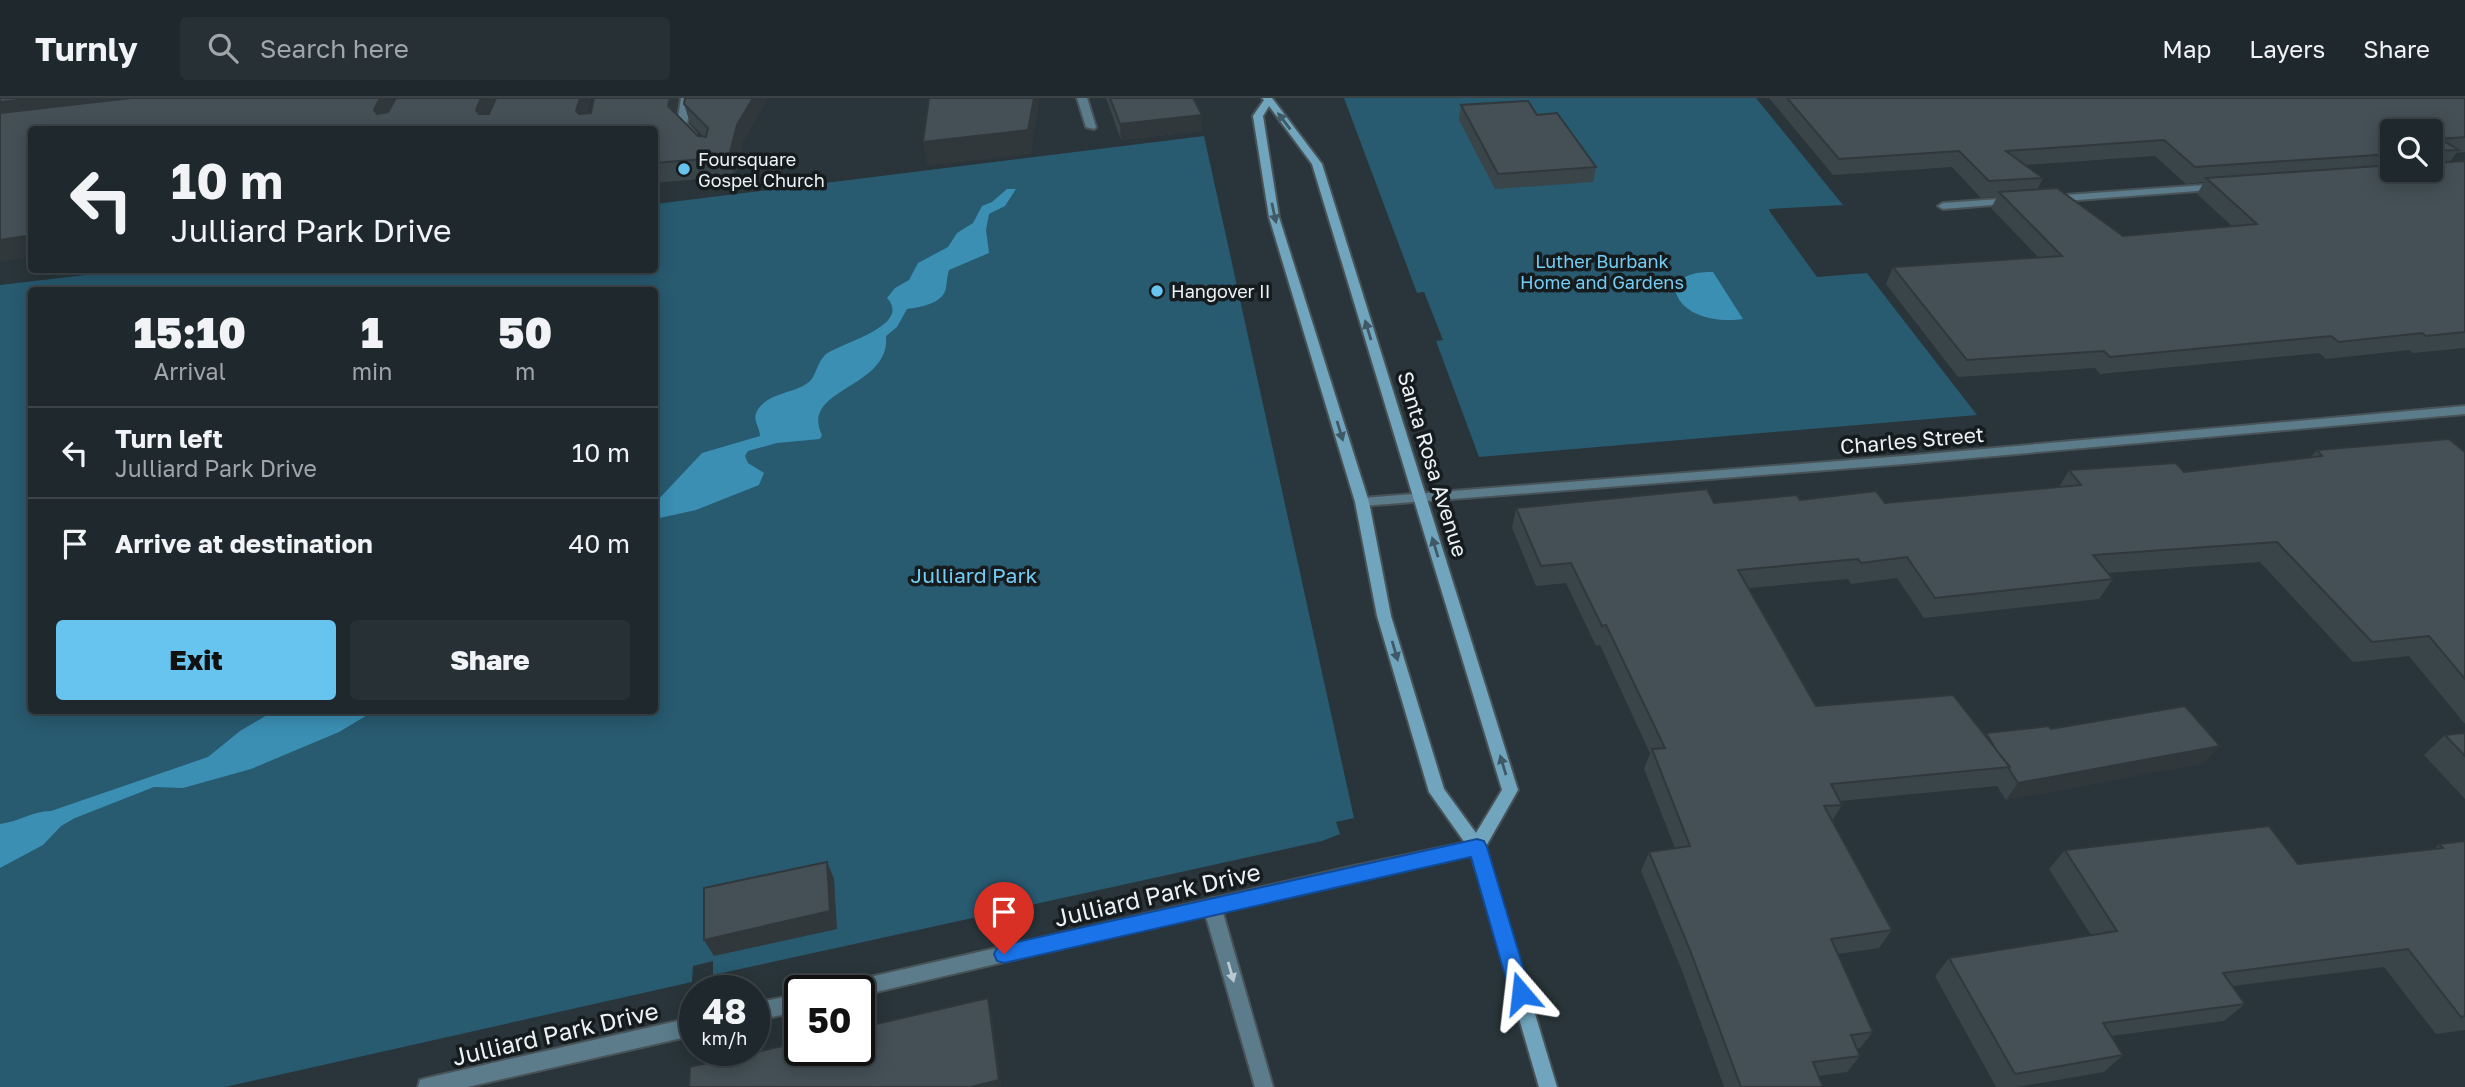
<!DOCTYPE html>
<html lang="en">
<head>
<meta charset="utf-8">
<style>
	body { margin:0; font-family:"Golos Text",sans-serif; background:#273034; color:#f1f3f6; height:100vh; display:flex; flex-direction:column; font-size:26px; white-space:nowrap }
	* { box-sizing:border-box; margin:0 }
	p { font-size:23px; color:#a1a6a9 }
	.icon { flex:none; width:38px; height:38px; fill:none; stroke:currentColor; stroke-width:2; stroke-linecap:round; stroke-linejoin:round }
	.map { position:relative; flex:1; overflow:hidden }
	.sheet { position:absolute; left:28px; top:189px; width:630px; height:427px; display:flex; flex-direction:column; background:#1f282c; border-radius:7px; box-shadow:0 4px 18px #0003,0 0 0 2px #3c4448 }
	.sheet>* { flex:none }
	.top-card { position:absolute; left:28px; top:28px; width:630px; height:147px; border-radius:7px; box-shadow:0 4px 18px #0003,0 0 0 2px #3c4448; background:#1f282c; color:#f1f3f6; overflow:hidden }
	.controls { position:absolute; left:2380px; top:21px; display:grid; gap:14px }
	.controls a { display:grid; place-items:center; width:63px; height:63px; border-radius:7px; background:#1f282c; box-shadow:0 4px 18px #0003,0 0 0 2px #3c4448; font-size:35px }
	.speed { position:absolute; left:679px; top:877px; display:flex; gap:14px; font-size:35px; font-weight:700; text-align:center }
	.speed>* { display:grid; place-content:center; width:91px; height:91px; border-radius:50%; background:#1f282c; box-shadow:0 4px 18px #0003,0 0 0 2px #3c4448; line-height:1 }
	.speed small { font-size:18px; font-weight:400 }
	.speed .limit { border:4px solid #111; border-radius:10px; background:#fff; color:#111 }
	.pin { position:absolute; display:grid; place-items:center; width:60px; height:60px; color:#fff; margin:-72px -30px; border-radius:50% 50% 50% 0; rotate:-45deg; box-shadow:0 0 7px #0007 }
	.pin .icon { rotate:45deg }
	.me { position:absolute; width:77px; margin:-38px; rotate:343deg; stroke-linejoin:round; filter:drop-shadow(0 0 5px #0008) }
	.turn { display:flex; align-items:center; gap:24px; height:147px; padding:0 28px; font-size:32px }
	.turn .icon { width:91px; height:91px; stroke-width:2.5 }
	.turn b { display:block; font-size:49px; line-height:60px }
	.eta { display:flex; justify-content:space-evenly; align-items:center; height:119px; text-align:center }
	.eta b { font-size:42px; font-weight:800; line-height:49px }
	.cta { display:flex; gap:14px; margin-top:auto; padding:14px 28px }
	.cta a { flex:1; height:80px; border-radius:7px; background:#66c4ef; color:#111; font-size:28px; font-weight:800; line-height:80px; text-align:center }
	.cta a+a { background:#273034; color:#f1f3f6 }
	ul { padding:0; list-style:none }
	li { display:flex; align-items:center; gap:21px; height:91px; padding:0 28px; border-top:2px solid #3c4448 }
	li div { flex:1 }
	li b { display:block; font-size:26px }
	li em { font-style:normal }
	header { display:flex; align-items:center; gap:42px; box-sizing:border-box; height:98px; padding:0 35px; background:#1f282c; border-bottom:2px solid #3c4448 }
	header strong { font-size:33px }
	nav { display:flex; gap:38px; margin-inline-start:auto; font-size:24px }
	.search { width:490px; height:63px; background:#273034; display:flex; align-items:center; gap:18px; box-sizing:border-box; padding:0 24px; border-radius:7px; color:#a1a6a9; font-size:26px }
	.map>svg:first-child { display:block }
</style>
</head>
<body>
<header>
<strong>Turnly</strong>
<div class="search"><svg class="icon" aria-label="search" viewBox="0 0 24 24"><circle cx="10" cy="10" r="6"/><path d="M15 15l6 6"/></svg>Search here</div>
<nav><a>Map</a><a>Layers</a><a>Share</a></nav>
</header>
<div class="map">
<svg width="2465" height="989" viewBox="0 0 2465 989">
	<rect width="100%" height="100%" fill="#29353a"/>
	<g fill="#285a70" fill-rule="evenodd">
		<polygon points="1344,0 1756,0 1843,107 1769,111 1770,114 1817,179 1867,175 1977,317 1479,359 1436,243 1443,242 1424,194 1417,195"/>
		<path d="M1204,38L1354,720L1336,724L1340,736L1322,743L713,877V863L693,868L692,884L225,989H0V187L128,172H654L655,106ZM32,192H654V612H32Z"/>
	</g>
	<g fill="#3b8fb3">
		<path d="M1007,91H1016L1005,108L989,116L986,132L989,155L949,172C947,178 947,183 946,190C943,206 920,209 907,211L897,229L886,238C891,291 799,290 822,337L820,341L777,345L748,353L745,358L748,365L764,375L759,387L696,412L655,421V405L702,355L760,338C760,329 752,322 757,313C768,294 794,296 809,284C816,278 817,265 825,257C839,245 913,228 887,200L895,190L909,182L918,165L948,149L957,135L973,125L982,108L992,104Z"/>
		<path d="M1713,174L1743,221C1720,225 1679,219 1675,190C1683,175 1698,174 1713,174Z"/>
		<path d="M274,613H374L339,634L251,671L183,690L154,689L75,720L61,728L43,747L0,770V726C18,724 33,713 51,713L208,659L240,633Z"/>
	</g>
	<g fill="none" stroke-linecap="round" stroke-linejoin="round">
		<g stroke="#485358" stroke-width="4">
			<g id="service">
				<polygon points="681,0 691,0 687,26 696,36 694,38 688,38 677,27"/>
				<polygon points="1077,0 1087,0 1096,29 1094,31 1086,29"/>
				<polygon points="2219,86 2224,89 2223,91 2051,104 2046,101 2051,98"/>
				<polygon points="2013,100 2017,101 2017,105 1943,111 1938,108 1943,105"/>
				<polygon points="1212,800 1218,803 1221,808 1273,989 1255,989 1203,808 1206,803"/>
			</g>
		</g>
		<g stroke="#485358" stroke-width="4">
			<g id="minor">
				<polygon points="2465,308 2465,316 1904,366 1362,408 1355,404 1362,400 1904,358"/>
				<polygon points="1477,742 1483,744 1485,749 1483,754 1477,756 1345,784 859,898 859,892 839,892 842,886 848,884 1345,770"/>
				<polygon points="800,896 800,913 754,923 754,905"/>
				<polygon points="695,919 695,937 467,989 418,989 420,982 427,980"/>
			</g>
		</g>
		<g stroke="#485358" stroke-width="4">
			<path id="secondary" d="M1262,0H1272L1322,66L1518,692L1485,750L1557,989H1539L1470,752L1429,694L1377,518L1355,404L1269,119L1253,18L1264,2ZM1269,8L1312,66L1502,692L1476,735L1444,691L1391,518L1369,404L1279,119L1263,18Z"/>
		</g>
		<use href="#service" fill="#5c7c8b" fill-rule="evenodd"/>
		<use href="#minor" fill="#5c7c8b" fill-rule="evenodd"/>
		<use href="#secondary" fill="#71a5bd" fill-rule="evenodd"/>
	</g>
	<g fill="#3a454a" fill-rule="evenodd">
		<polygon points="0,0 393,0 393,4 396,0 494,0 495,2 591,0 587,15 591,15 594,0 679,0 676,16 698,38 703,38 690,25 684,6 742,46 735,78 654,85 654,32 32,32"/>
		<polygon points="1106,0 1193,0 1202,17 1202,33 1121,42"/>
		<path d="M1769,0H2465V54L2456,55L2450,64L2465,63V250L2413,255L2409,252L2326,261L2319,255L2100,276L2095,270L1958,279L1886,186L1893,169L2039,160L1991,110L1997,99L1981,100L1952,69L1833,77ZM2392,33H2431V72H2392ZM2155,58L2186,86L2204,84L2197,96L2232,128L2123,138L2037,92L2043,80L2026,67Z"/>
		<polygon points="1461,7 1537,17 1596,69 1593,84 1495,91 1459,22"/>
		<polygon points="2317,352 2465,354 2465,626 2409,558 2353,564 2260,464 2108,475 2113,481 2099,501 1924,520 1897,480 1851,486 1848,481 1749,490 1816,608 1985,637 1986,635 2051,631 2204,665 2006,702 1997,688 1840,703 1842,707 1832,723 1892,832 1879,850 1838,856 1873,934 1860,950 1857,951 1860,958 1847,974 1818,978 1823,989 1724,989 1681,870 1641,773 1649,754 1675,750 1644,671 1650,655 1600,547 1596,548 1566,485 1536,488 1512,430 1516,410 1800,402 1885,405 2059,389 2069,372 2184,374 2311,359"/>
		<polygon points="2465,635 2465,701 2424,657 2445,637"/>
		<polygon points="2465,743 2465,932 2436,936 2384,869 2233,888 2245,906 2224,923 2111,938 2123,957 2104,974 2017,989 1996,989 1935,878 1949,860 2091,837 2049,771 2065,752 2298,766 2433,752 2439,746"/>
	</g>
	<g fill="#30383c">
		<polygon points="36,0 207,0 0,24 0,4"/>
		<polygon points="380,0 393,0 394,9 384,31 374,12"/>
		<polygon points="481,0 494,0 495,2 485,31 476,12"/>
		<polygon points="580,0 591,0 583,32 576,13"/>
		<polygon points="670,0 679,0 674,27 668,8"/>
		<polygon points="753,0 769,0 742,46 735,78 729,59 737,27"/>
		<polygon points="1034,0 1040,0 1031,56 927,68 923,44"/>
		<polygon points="1202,17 1202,33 1121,42 1120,26"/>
		<polygon points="32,137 32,159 0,164 0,142"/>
		<polygon points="2220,648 2204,665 2006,702 2018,685"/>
		<polygon points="827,764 834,781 837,831 714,858 704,842"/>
		<polygon points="988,900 992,917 1002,989 971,989"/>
	</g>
	<g fill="#445056" stroke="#30383c" stroke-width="2">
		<polygon points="0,0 36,0 0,4"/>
		<polygon points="131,0 380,0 374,12 377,16 388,14 396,0 481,0 476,12 479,16 489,16 496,0 580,0 576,13 579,16 591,15 594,0 670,0 668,8 698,38 706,39 708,30 684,6 685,0 753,0 737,27 729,59 654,65 654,32 32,32 32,137 0,142 0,15"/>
		<polygon points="929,0 1034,0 1028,32 923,44"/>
		<polygon points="1110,0 1193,0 1202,17 1120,26"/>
		<polygon points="1787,0 2465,0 2465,39 2440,41 2459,52 2431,53 2431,33 2392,33 2392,56 2195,69 2164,42 2006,53 2043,80 1989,83 1959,53 1839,61"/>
		<polygon points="1528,3 1537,17 1557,15 1596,69 1498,76 1461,7"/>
		<polygon points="2465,63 2465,234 2426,238 2422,235 2339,244 2331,238 2110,259 2104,253 1967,262 1893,169 2062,158 1999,94 2057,90 2123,138 2257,126 2206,80 2392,67 2392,72 2431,72 2431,65"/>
		<polygon points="2449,341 2465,354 2465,581 2429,538 2372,544 2277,444 2093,457 2113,481 1935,500 1907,459 1861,465 1858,461 1738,472 1816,608 1953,597 2010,669 1831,686 1842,707 1824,708 1892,832 1831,841 1873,934 1851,937 1860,958 1813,964 1823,989 1741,989 1690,852 1649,754 1690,748 1652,651 1665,650 1606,527 1602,528 1571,465 1541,468 1516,410 1707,391 1714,405 1797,397 1800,402 1876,393 1885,405 2081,387 2069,372 2176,365 2184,374 2322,358 2317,352"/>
		<polygon points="2185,608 2220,648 2018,685 2009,671 2010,669 1997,653 1986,635 2049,628 2051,631"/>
		<polygon points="2465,635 2465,658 2445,637"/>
		<polygon points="2269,728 2298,766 2443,750 2439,746 2465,743 2465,918 2461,919 2408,851 2223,875 2245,906 2103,925 2123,957 2015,976 1949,860 2117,833 2065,752"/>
		<polygon points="827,764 830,813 704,842 704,790"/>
		<polygon points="988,900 999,982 971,989 689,989 690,969 800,944 800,952 859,952 859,930"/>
	</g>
	<defs><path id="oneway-solid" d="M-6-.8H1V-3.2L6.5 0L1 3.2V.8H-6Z" transform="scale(1.75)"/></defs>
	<g fill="#3f5966">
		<use href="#oneway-solid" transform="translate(1284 23) rotate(-127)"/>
		<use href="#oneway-solid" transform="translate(1274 115) rotate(78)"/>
		<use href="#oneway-solid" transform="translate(1368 232) rotate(-107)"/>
		<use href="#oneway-solid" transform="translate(1340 333) rotate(73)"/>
		<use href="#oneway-solid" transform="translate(1435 449) rotate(-107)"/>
		<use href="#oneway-solid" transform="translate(1395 553) rotate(74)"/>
		<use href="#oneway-solid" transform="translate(1503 667) rotate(-107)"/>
	</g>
	<use fill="#bac9d1" href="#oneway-solid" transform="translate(1231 874) rotate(74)"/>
	<polygon fill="#1a73e8" stroke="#114b97" stroke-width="2" points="1477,741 1484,743 1487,749 1531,895 1528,902 1521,905 1513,902 1510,895 1471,759 1004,865 997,863 994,856 997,850 1004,847"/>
	<g fill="#66c4ef" stroke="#161b1e" stroke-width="2.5">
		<circle cx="684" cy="71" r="7"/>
		<circle cx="1157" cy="193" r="7"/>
	</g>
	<g text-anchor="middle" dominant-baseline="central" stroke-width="7" stroke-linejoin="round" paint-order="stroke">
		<g font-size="18" fill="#ecf3f7" stroke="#161b1e" text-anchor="start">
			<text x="698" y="61">Foursquare<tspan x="698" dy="21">Gospel Church</tspan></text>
			<text x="1171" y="193">Hangover II</text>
		</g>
		<g font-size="18" fill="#75ccf4" stroke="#161b1e">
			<text x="1602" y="163">Luther Burbank<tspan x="1602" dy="21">Home and Gardens</tspan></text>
		</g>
		<g font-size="21" fill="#ecf3f7" stroke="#161b1e">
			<text transform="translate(1912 342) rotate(-5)">Charles Street</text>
			<text transform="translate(1433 366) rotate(73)">Santa Rosa Avenue</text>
		</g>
		<g font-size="21" fill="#75ccf4" stroke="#161b1e">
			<text x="974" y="477">Julliard Park</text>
		</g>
		<g font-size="24" fill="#ecf3f7" stroke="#161b1e">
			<text transform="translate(1157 796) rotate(-13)">Julliard Park Drive</text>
			<text transform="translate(555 935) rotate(-13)">Julliard Park Drive</text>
		</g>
	</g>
</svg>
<div class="controls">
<a><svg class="icon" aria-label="search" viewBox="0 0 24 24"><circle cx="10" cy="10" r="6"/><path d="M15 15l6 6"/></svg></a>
</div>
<div class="speed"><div>48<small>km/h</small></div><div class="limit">50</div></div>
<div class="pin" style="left:1004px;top:856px;background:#d93025"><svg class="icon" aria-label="arrive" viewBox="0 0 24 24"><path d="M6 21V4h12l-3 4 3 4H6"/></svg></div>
<svg class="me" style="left:1521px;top:895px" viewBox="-20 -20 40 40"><path d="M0-17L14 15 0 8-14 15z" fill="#1a73e8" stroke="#fff" stroke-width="4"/></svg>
<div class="top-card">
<div class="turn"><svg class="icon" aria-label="left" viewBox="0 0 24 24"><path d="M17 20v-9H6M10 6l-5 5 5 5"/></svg><div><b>10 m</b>Julliard Park Drive</div></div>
</div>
<section class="sheet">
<div class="eta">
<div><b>15:10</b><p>Arrival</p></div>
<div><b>1</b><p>min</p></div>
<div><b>50</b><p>m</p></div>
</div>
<ul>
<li><svg class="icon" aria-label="left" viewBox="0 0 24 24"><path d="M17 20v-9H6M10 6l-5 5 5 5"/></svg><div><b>Turn left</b><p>Julliard Park Drive</p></div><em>10 m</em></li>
<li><svg class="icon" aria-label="arrive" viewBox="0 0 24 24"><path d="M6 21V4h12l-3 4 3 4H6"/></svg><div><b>Arrive at destination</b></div><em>40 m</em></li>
</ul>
<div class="cta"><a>Exit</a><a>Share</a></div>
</section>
</div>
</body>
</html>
